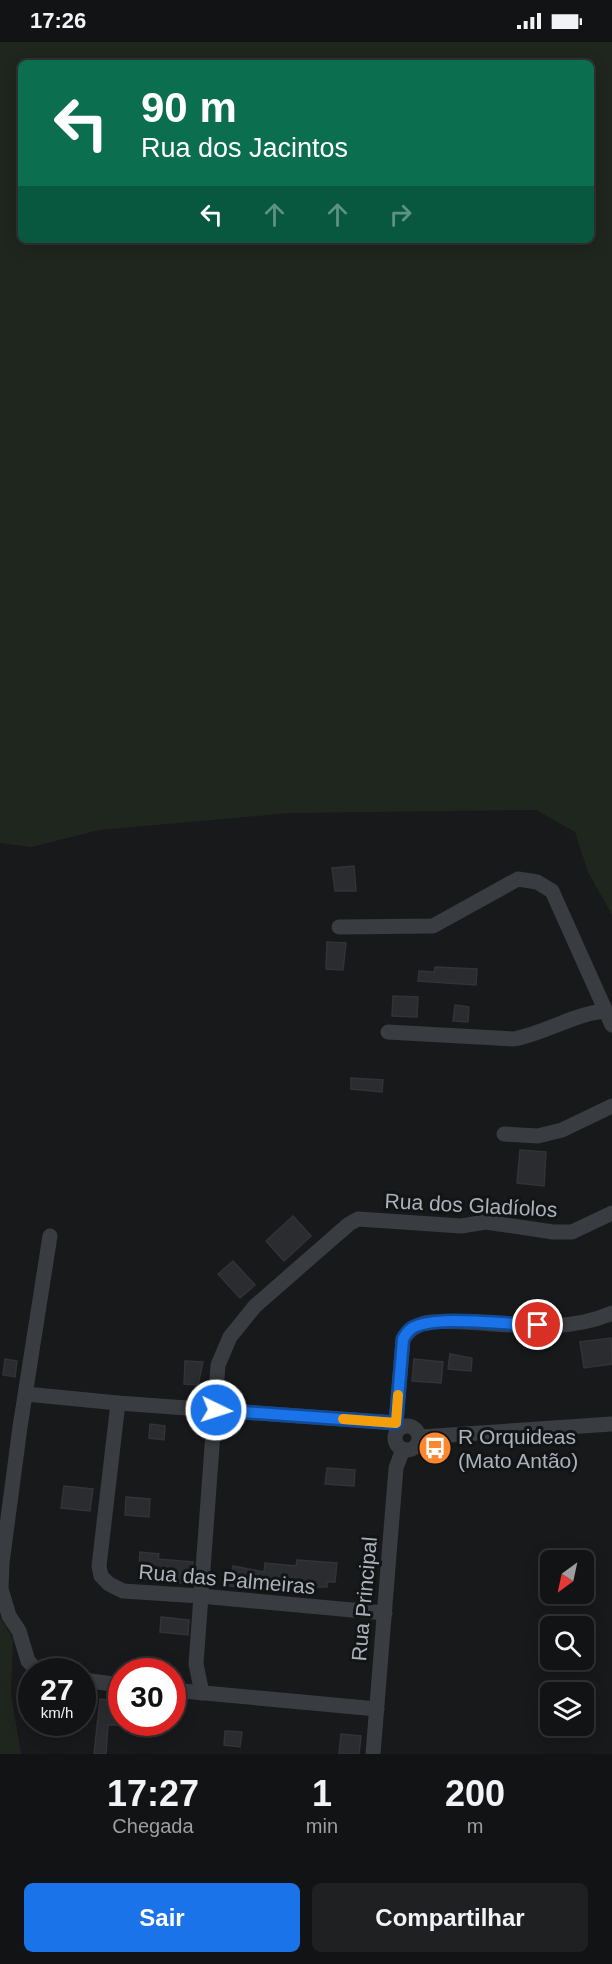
<!DOCTYPE html>
<html lang="pt">
<head>
<meta charset="utf-8">
<style>
	body { margin:0; font-family:Helvetica,sans-serif; background:#1f2022; color:#f1f3f6; height:100vh; display:flex; flex-direction:column; font-size:22px; white-space:nowrap }
	* { box-sizing:border-box; margin:0 }
	p { font-size:20px; color:#9c9ea0 }
	.icon { flex:none; width:33px; height:33px; fill:none; stroke:currentColor; stroke-width:2; stroke-linecap:round; stroke-linejoin:round }
	.map { position:relative; height:1712px; overflow:hidden }
	.sheet { display:flex; flex-direction:column; background:#121314; flex:1 }
	.sheet>* { flex:none }
	.banner { position:absolute; left:18px; top:18px; width:576px; height:183px; border-radius:9px; box-shadow:0 3px 15px #0003,0 0 0 2px #313234; background:#0b6e4f; color:#fff; overflow:hidden }
	.needle { width:39px; rotate:213deg }
	.controls { position:absolute; left:540px; top:1508px; display:grid; gap:12px }
	.controls a { display:grid; place-items:center; width:54px; height:54px; border-radius:9px; background:#121314; box-shadow:0 3px 15px #0003,0 0 0 2px #313234; font-size:30px }
	.speed { position:absolute; left:18px; top:1616px; display:flex; gap:12px; font-size:30px; font-weight:700; text-align:center }
	.speed>* { display:grid; place-content:center; width:78px; height:78px; border-radius:50%; background:#121314; box-shadow:0 3px 15px #0003,0 0 0 2px #313234; line-height:1 }
	.speed small { font-size:15px; font-weight:400 }
	.speed .limit { border:9px solid #d22; background:#fff; color:#111 }
	.pin { position:absolute; display:grid; place-items:center; width:51px; height:51px; color:#fff; margin:-26px; border:3px solid #fff; border-radius:50%; box-shadow:0 2px 6px #0007 }
	.me { position:absolute; width:66px; margin:-33px; rotate:94deg; stroke-linejoin:round; filter:drop-shadow(0 0 4px #0008) }
	.turn { display:flex; align-items:center; gap:21px; height:126px; padding:0 24px; font-size:27px }
	.turn .icon { width:78px; height:78px; stroke-width:2.5 }
	.turn b { display:block; font-size:42px; line-height:51px }
	.lanes { display:flex; align-items:center; height:57px; padding:0 24px; background:#0003; justify-content:center; gap:30px; direction:ltr }
	.lanes .off { opacity:.35 }
	.eta { display:flex; justify-content:space-evenly; align-items:center; height:102px; text-align:center }
	.eta b { font-size:36px; font-weight:700; line-height:42px }
	.primary-button { display:flex; gap:12px; margin-top:auto; padding:12px 24px }
	.primary-button a { flex:1; height:69px; border-radius:9px; background:#1a73e8; color:#fff; font-size:24px; font-weight:700; line-height:69px; text-align:center }
	.primary-button a+a { background:#1f2022; color:#f1f3f6 }
	.status { display:flex; justify-content:space-between; align-items:center; height:42px; padding:0 30px; background:#121314; direction:ltr }
	.status svg { height:16px; fill:currentColor }
	.map>svg:first-child { display:block }
</style>
</head>
<body>
<div class="status"><b>17:26</b><svg viewBox="0 0 49 12"><path d="M0 12V9h3v3zM5 12V6h3v6zM10 12V3h3v9zM15 12V0h3v12zM26 1h20v11H26zM47 4h2v5h-2z"/></svg></div>
<div class="map">
<svg width="612" height="1712" viewBox="0 0 612 1712">
	<rect width="100%" height="100%" fill="#18191b"/>
	<g fill="#1f261e" fill-rule="evenodd">
		<path d="M0,0H612V873L588,830L575,790L536,768L289,771L99,788L31,805L0,801ZM21,21H591V198H21Z"/>
		<polygon points="0,1575 13,1597 11,1652 21,1712 0,1712"/>
	</g>
	<g fill="#2b2c2f" stroke="#323337" stroke-width="1.5">
		<polygon points="354,824 356,849 335,849 332,826"/>
		<polygon points="327,900 346,901 343,928 326,927"/>
		<polygon points="435,925 477,927 476,943 418,939 419,929 434,930"/>
		<polygon points="393,954 418,955 417,975 392,974"/>
		<polygon points="455,963 469,965 468,980 453,979"/>
		<polygon points="351,1036 383,1038 382,1050 351,1047"/>
		<polygon points="520,1108 546,1110 544,1144 517,1141"/>
		<polygon points="293,1174 311,1194 284,1219 266,1199"/>
		<polygon points="233,1219 255,1243 240,1256 218,1232"/>
		<polygon points="611,1296 612,1322 584,1326 580,1300"/>
		<polygon points="450,1312 472,1316 471,1329 448,1327"/>
		<polygon points="5,1317 17,1319 15,1335 3,1333"/>
		<polygon points="414,1317 443,1320 441,1341 412,1339"/>
		<polygon points="185,1319 203,1320 198,1343 184,1342"/>
		<polygon points="150,1382 165,1384 164,1398 149,1396"/>
		<polygon points="327,1426 355,1428 354,1444 325,1442"/>
		<polygon points="64,1444 93,1447 90,1469 61,1466"/>
		<polygon points="126,1455 150,1457 149,1475 125,1473"/>
		<polygon points="140,1510 159,1512 158,1517 193,1520 191,1542 138,1536"/>
		<polygon points="297,1518 337,1521 335,1540 327,1540 327,1545 315,1545 315,1548 304,1547 305,1542 283,1540 282,1551 230,1544 233,1524 264,1530 265,1521 296,1524"/>
		<polygon points="161,1575 189,1578 188,1593 160,1590"/>
		<polygon points="100,1657 122,1660 122,1683 108,1683 106,1712 94,1712"/>
		<polygon points="225,1689 242,1690 240,1705 224,1703"/>
		<polygon points="341,1692 361,1694 359,1712 339,1712"/>
	</g>
	<g fill="none" stroke-linecap="round" stroke-linejoin="round">
		<g stroke="#393c40" stroke-width="15">
			<polyline points="339,885 433,884 518,837 537,840 552,849 612,983"/>
			<path d="M388,990L514,997C546,991 571,973 604,969"/>
			<polyline points="504,1092 538,1094 562,1088 612,1064"/>
			<polyline points="26,1352 118,1361 396,1381"/>
			<polyline points="118,1361 99,1524 101,1534 109,1542 123,1549 200,1554 385,1571"/>
			<circle cx="407" cy="1396" r="12"/>
			<path d="M402,1385L396,1381L403,1297C409,1289 414,1284 425,1281C442,1278 462,1280 480,1281C524,1284 571,1289 612,1271"/>
			<polyline points="420,1395 612,1382"/>
			<polyline points="38,1629 28,1619 19,1589 9,1574 1,1547 2,1521 20,1385 50,1194"/>
			<polyline points="82,1638 122,1643"/>
			<polyline points="172,1648 377,1667"/>
			<polyline points="202,1651 196,1622 218,1323 230,1295 255,1264 349,1182 358,1177 461,1184 486,1180 553,1190 572,1190 612,1171"/>
			<polyline points="373,1712 396,1426 403,1407"/>
		</g>
	</g>
	<g fill="none" stroke-linecap="round" stroke-linejoin="round">
		<g stroke="#114b97" stroke-width="15">
			<path id="route" d="M216,1368L396,1381L403,1297C405,1293 408,1289 412,1286C436,1272 507,1283 538,1283"/>
		</g>
		<use href="#route" stroke="#1a73e8" stroke-width="10"/>
		<polyline stroke="#f59e0b" stroke-width="10" points="343,1377 396,1381 398,1353"/>
	</g>
	<defs>
		<g id="bus-disc" transform="scale(1.725)"><circle r="9.5" fill="#fd872e" stroke="#131416"/><path d="M-5-6H5V4H4V6H2V4H-2V6H-4V4H-5ZM-3.5-4V0h7V-4ZM-3.5 1.2v1.5H-2V1.2ZM2 1.2v1.5H3.5V1.2Z" fill="#fff"/></g>
	</defs>
	<g fill-rule="evenodd">
		<use href="#bus-disc" x="435" y="1406"/>
	</g>
	<g text-anchor="middle" dominant-baseline="central" stroke-width="6" stroke-linejoin="round" paint-order="stroke">
		<g font-size="21" fill="#aab3bb" stroke="#131416">
			<text transform="translate(471 1163) rotate(3)">Rua dos Gladíolos</text>
			<text transform="translate(227 1537) rotate(5)">Rua das Palmeiras</text>
			<text transform="translate(364 1557) rotate(-85)">Rua Principal</text>
		</g>
		<g font-size="21" fill="#aab3bb" stroke="#131416" text-anchor="start">
			<text x="458" y="1394">R Orquideas<tspan x="458" dy="24">(Mato Antão)</tspan></text>
		</g>
	</g>
</svg>
<div class="controls">
<a><svg class="needle" viewBox="-14 -14 28 28"><path d="M0-13l5 13h-10z" fill="#e53935"/><path d="M0 13l5-13h-10z" fill="#9c9ea0"/></svg></a>
<a><svg class="icon" aria-label="search" viewBox="0 0 24 24"><circle cx="10" cy="10" r="6"/><path d="M15 15l6 6"/></svg></a>
<a><svg class="icon" aria-label="layers" viewBox="0 0 24 24"><path d="M12 4l9 5-9 5-9-5zM3 14l9 5 9-5"/></svg></a>
</div>
<div class="speed"><div>27<small>km/h</small></div><div class="limit">30</div></div>
<div class="pin" style="left:538px;top:1283px;background:#d93025"><svg class="icon" aria-label="arrive" viewBox="0 0 24 24"><path d="M6 21V4h12l-3 4 3 4H6"/></svg></div>
<svg class="me" style="left:216px;top:1368px" viewBox="-20 -20 40 40"><circle r="17" fill="#1a73e8" stroke="#fff" stroke-width="3"/><path d="M0-11L8 9 0 5-8 9z" fill="#fff"/></svg>
<div class="banner">
<div class="turn"><svg class="icon" aria-label="left" viewBox="0 0 24 24"><path d="M17 20v-9H6M10 6l-5 5 5 5"/></svg><div><b>90 m</b>Rua dos Jacintos</div></div>
<div class="lanes"><svg class="icon" aria-label="left" viewBox="0 0 24 24"><path d="M17 20v-9H6M10 6l-5 5 5 5"/></svg><svg class="icon off" aria-label="ahead" viewBox="0 0 24 24"><path d="M12 20V5M6 11l6-6 6 6"/></svg><svg class="icon off" aria-label="ahead" viewBox="0 0 24 24"><path d="M12 20V5M6 11l6-6 6 6"/></svg><svg class="icon off" aria-label="right" viewBox="0 0 24 24"><path d="M7 20v-9h11M14 6l5 5-5 5"/></svg></div>
</div>
</div>
<section class="sheet">
<div class="eta">
<div><b>17:27</b><p>Chegada</p></div>
<div><b>1</b><p>min</p></div>
<div><b>200</b><p>m</p></div>
</div>
<div class="primary-button"><a>Sair</a><a>Compartilhar</a></div>
</section>
</body>
</html>
